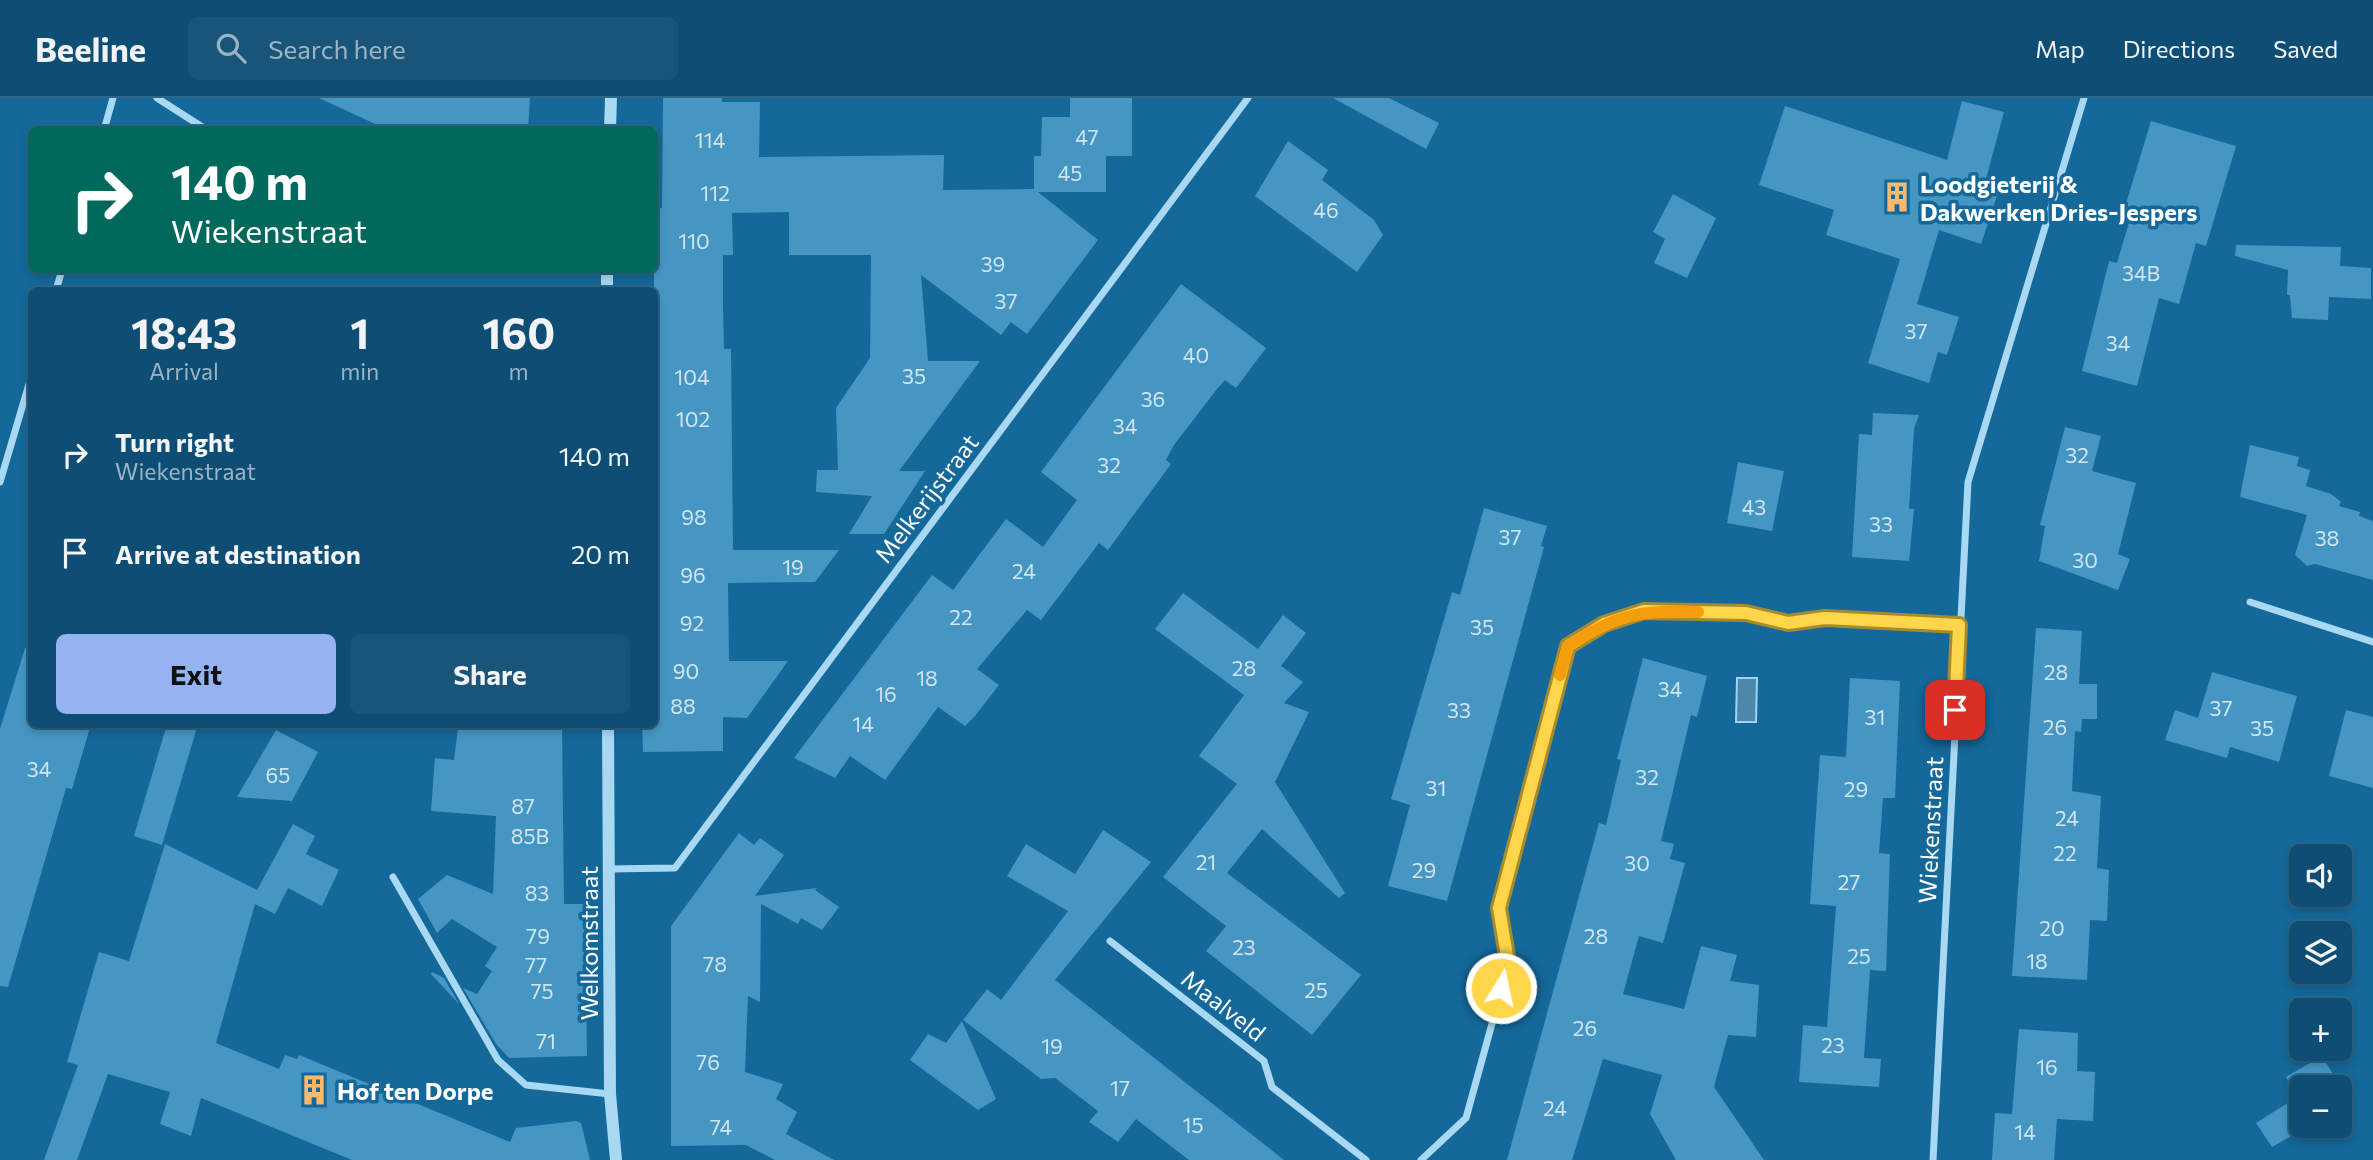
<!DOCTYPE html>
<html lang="en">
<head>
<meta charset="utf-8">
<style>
	body { margin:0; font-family:Commissioner,sans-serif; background:#185579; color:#f1f3f6; height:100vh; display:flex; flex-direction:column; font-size:26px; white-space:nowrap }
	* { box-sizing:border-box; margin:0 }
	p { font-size:23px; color:#9bb4c5 }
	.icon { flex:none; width:38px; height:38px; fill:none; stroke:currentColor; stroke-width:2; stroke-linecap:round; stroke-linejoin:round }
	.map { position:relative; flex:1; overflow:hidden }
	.side { position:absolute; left:28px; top:189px; width:630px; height:441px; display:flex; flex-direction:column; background:#0f4e74; border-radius:10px; box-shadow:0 4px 10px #0003,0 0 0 2px #2f6586 }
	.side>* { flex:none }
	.top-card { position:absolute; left:28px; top:28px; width:630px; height:147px; border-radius:10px; box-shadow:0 4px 10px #0003,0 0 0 2px #2f6586; background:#00695c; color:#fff; overflow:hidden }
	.fabs { position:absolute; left:2289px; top:746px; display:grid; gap:14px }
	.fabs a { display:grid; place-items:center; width:63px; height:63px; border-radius:10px; background:#0f4e74; box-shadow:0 4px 10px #0003,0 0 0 2px #2f6586; font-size:35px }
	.pin { position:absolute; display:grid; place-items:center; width:60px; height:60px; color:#fff; margin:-30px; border-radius:14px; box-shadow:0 4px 10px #0006 }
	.me { position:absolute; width:77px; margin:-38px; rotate:10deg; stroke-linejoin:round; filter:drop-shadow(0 0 5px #0008) }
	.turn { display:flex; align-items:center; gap:24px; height:147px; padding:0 28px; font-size:32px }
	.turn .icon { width:91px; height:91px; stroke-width:2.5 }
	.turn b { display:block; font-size:49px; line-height:60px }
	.eta { display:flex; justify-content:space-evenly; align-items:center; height:119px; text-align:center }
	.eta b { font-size:42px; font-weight:700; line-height:49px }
	.action { display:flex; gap:14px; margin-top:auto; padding:14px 28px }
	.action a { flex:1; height:80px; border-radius:10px; background:#95b2f1; color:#111; font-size:28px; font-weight:700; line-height:80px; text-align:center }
	.action a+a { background:#185579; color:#f1f3f6 }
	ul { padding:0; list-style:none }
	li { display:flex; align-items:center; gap:21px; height:98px; padding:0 28px }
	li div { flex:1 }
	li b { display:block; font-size:26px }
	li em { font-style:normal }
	header { display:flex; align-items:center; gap:42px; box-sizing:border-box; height:98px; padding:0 35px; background:#0f4e74; border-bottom:2px solid #2f6586 }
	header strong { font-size:33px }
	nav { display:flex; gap:38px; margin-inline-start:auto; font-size:24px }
	.search { width:490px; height:63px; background:#185579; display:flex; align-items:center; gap:18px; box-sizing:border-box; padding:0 24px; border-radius:10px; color:#9bb4c5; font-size:26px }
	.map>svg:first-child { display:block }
</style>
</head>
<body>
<header>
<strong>Beeline</strong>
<div class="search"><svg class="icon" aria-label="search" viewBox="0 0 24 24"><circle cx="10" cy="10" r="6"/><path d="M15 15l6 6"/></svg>Search here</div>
<nav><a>Map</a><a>Directions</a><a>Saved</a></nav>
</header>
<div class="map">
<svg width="2373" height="1062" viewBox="0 0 2373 1062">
	<rect width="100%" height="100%" fill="#14689a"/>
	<polygon fill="#4e87a9" stroke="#9bd6f6" stroke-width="2" points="1737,580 1757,580 1756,624 1736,624"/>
	<g fill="#4696c4">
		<polygon points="319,0 530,0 528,32 388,32"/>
		<polygon points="663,0 722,0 722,4 760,4 759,59 944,57 943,92 1034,91 1034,58 1041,58 1042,19 1070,19 1070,0 1132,0 1132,58 1106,58 1106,94 1038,94 1098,142 1027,236 1011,224 1001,237 921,177 928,263 980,263 899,373 925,373 884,436 849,436 872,398 816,394 817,372 838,372 836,310 870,260 871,157 789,157 789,114 732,115 733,157 723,157 723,208 724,251 731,251 733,452 839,452 815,484 728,485 729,563 788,563 747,620 723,619 723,653 643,654 642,626 654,626 654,111 662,110"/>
		<polygon points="1333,0 1389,0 1439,25 1426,51"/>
		<polygon points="1962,3 2004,14 1986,81 2001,86 1981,146 1939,132 1917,206 1959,219 1947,257 1938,254 1929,285 1868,265 1900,161 1826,137 1834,112 1759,87 1785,8 1947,62"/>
		<polygon points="2151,23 2236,48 2206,148 2196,145 2179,206 2159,200 2137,288 2082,273 2109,163 2117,165 2133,111 2125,109"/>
		<polygon points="1288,43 1328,72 1322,82 1374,122 1383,137 1357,174 1255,98"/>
		<polygon points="1673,96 1716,120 1687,180 1654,165 1665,141 1653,134"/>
		<polygon points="2236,147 2341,149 2340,168 2371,170 2371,201 2329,199 2328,222 2292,220 2290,197 2287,197 2288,172 2235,158"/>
		<polygon points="1181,186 1266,250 1236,290 1225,282 1217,291 1174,347 1166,362 1171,366 1108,452 1099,445 1041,522 1027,512 977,571 999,587 975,618 965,628 938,609 885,682 850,658 835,680 794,660 932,477 953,492 1006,421 1043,449 1077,402 1041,374"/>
		<polygon points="1873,315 1919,317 1914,331 1909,411 1914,411 1909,463 1852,459 1859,336 1872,337"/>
		<polygon points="2065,329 2101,338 2092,373 2136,385 2118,456 2130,461 2118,492 2039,463 2045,428 2040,427"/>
		<polygon points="2250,347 2299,359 2297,368 2310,372 2306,388 2331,396 2341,404 2339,408 2360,414 2359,418 2373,423 2373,482 2315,466 2307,468 2295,457 2307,417 2240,399"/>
		<polygon points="1738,364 1784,373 1772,433 1727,425"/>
		<polygon points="1484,410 1547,428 1541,448 1544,449 1447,803 1388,788 1410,707 1391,701 1452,494 1460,497"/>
		<polygon points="1183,495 1258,551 1283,517 1306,535 1281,568 1303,584 1284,605 1309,614 1275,684 1345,795 1339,800 1262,731 1227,775 1361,877 1312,937 1206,853 1226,828 1163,779 1237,686 1199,658 1244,597 1155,531"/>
		<polygon points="2036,530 2082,533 2079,586 2097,586 2097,621 2082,621 2081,634 2075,633 2072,693 2101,698 2097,770 2109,772 2107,823 2090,822 2087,882 2012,878"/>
		<polygon points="25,550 32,552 32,626 91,626 72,691 66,690 8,889 0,888 0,631"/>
		<polygon points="1643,560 1707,578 1697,619 1691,617 1661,743 1674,746 1670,761 1685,765 1663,845 1639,838 1623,896 1684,911 1701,848 1737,857 1730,883 1759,887 1756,939 1728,937 1714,989 1764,1062 1676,1062 1650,1016 1662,977 1603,961 1572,1062 1507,1062 1599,725 1606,727 1621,662 1617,661"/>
		<polygon points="2212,574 2297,598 2279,664 2230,649 2227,660 2165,642 2175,612 2198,620"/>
		<polygon points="1850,580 1900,583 1895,700 1883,700 1879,755 1890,756 1886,873 1870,872 1864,960 1881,961 1879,989 1799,984 1803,927 1827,929 1836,808 1810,806 1820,657 1846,659"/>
		<polygon points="2346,612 2373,619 2373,690 2329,678"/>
		<polygon points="167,626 198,626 162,747 134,738"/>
		<polygon points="467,626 562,626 564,806 585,806 587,958 509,960 496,946 463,890 477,896 492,873 485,868 497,849 452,821 437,835 418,801 447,777 493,796 496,718 431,713 435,660 454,662 458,630 466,631"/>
		<polygon points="276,632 318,654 292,703 237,699"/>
		<polygon points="293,726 315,738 306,756 339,772 322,808 288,790 275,816 255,806 216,945 279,971 285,957 297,961 299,957 510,1044 516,1030 576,1023 581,1025 590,1062 352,1062 201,1000 191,1038 160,1026 170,994 108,976 77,1062 44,1062 78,967 67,964 99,854 129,863 165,746 257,792"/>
		<polygon points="1103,732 1151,764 1055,882 1284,1062 1189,1062 1136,1021 1118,1044 1089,1024 1098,1013 1055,980 1041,981 963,922 987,891 1001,902 1068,813 1007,778 1026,746 1075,776"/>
		<polygon points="739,735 754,747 760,740 784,757 755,798 817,790 815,792 839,809 822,832 801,820 798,826 761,806 760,904 748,898 745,974 783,986 776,1001 797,1014 786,1036 834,1062 775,1062 746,1047 671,1048 671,828"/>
		<polygon points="432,874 444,880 459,906 431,876"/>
		<polygon points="962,923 996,1001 978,1012 910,962 928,936 946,945"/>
		<polygon points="2019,931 2078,935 2077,973 2095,974 2093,1023 2057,1021 2054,1062 1992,1062 1995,1015 2012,1016"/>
		<polygon points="2322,958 2349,1003 2340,1009 2340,989 2301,989 2301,1027 2310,1027 2272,1049 2256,1025 2297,999 2286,979"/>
	</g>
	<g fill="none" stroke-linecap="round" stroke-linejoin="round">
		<g stroke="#a9d8f3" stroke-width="7">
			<polyline points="157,0 207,32"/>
			<polyline points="104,32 113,0"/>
			<polyline points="56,192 62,172"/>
			<polyline points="0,384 32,276"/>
			<polyline points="2250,504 2373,544"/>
			<polyline points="608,771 675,770 1248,0"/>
			<polyline points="393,779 498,962 526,987 610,996"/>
			<polyline points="1110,843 1264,963 1272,989 1366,1062"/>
			<polyline points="1421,1062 1466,1020 1509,864 1499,810 1568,548 1604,526 1644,513 1746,515 1774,524 1802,525 1825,520 1959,527"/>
			<polyline points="1933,1062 1968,384 2084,0"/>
		</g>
		<g stroke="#a9d8f3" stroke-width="12">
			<polyline points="610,32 611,0"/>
			<polyline points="607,172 607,192"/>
			<polyline points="608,626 610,996 616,1062"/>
		</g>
	</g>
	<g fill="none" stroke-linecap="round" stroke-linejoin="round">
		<g stroke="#a68a30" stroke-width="18">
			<polyline id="route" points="1501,890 1508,864 1499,810 1568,548 1604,526 1644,513 1746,515 1788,525 1825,520 1959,527 1955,612"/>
		</g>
		<use href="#route" stroke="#ffd54a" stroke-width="12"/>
		<path stroke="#f59e0b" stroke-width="12" d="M1560,577L1568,548C1621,515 1636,513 1698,514"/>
	</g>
	<defs>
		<g id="building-bare" transform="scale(2.415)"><path d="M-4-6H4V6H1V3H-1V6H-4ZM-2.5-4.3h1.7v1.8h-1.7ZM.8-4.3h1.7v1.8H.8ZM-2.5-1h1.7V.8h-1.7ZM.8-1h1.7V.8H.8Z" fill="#ffb96b" stroke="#14689a" stroke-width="2.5" paint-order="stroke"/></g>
	</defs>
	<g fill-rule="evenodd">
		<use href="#building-bare" x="1897" y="99"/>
		<use href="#building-bare" x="314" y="992"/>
	</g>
	<g text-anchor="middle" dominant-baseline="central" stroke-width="7" stroke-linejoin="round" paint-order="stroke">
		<g font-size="21" fill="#d1e5f0">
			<text x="1087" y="38">47</text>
			<text x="710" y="41">114</text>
			<text x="1070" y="74">45</text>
			<text x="715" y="94">112</text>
			<text x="1326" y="111">46</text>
			<text x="694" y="142">110</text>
			<text x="993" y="165">39</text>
			<text x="2141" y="174">34B</text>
			<text x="1006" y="202">37</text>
			<text x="1916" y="232">37</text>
			<text x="2118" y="244">34</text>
			<text x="1196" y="256">40</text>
			<text x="914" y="277">35</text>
			<text x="692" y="278">104</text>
			<text x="1153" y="300">36</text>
			<text x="693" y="320">102</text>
			<text x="1125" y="327">34</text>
			<text x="2077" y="356">32</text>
			<text x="1109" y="366">32</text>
			<text x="1754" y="408">43</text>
			<text x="694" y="418">98</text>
			<text x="1881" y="425">33</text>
			<text x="1510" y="438">37</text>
			<text x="2327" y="439">38</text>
			<text x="2085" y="461">30</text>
			<text x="793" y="468">19</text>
			<text x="1024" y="472">24</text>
			<text x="693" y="476">96</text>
			<text x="961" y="518">22</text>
			<text x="692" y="524">92</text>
			<text x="1482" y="528">35</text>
			<text x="1244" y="569">28</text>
			<text x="686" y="572">90</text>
			<text x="2056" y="573">28</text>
			<text x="927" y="579">18</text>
			<text x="1670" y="590">34</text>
			<text x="886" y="595">16</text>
			<text x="683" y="607">88</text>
			<text x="2221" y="609">37</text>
			<text x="1459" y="611">33</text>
			<text x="1875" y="618">31</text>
			<text x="863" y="625">14</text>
			<text x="2055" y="628">26</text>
			<text x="2262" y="629">35</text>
			<text x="39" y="670">34</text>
			<text x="278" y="676">65</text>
			<text x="1647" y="678">32</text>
			<text x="1436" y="689">31</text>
			<text x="1856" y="690">29</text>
			<text x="523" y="707">87</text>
			<text x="2067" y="719">24</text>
			<text x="530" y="737">85B</text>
			<text x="2065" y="754">22</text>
			<text x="1206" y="763">21</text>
			<text x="1637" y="764">30</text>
			<text x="1424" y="771">29</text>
			<text x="1849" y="783">27</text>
			<text x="537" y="794">83</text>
			<text x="2052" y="829">20</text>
			<text x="538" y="837">79</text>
			<text x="1596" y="837">28</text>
			<text x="1244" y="848">23</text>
			<text x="1859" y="857">25</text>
			<text x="2037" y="862">18</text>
			<text x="715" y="865">78</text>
			<text x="536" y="866">77</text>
			<text x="1316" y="891">25</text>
			<text x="542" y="892">75</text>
			<text x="1585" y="929">26</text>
			<text x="546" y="942">71</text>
			<text x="1833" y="946">23</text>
			<text x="1052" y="947">19</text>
			<text x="708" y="963">76</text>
			<text x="2047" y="968">16</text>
			<text x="1120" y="989">17</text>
			<text x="1555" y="1009">24</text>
			<text x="1193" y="1026">15</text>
			<text x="721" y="1028">74</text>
			<text x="2025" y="1033">14</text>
		</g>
		<g font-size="24" font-weight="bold" fill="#fff" stroke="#14689a" text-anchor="start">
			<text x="1920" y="85">Loodgieterij &amp;<tspan x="1920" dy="28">Dakwerken Dries-Jespers</tspan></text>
			<text x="337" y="992">Hof ten Dorpe</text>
		</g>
		<g font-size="24" fill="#fff" stroke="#14689a">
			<text transform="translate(926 400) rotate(-53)">Melkerijstraat</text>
			<text transform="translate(1930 732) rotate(-87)">Wiekenstraat</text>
			<text transform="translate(588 845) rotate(-90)">Welkomstraat</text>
			<text transform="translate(1224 907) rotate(38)">Maalveld</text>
		</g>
	</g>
</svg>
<div class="fabs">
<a><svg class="icon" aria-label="sound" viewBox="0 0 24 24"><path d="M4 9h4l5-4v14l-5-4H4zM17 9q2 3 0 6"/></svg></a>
<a><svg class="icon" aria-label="layers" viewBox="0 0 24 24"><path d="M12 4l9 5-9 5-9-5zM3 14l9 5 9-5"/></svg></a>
<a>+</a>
<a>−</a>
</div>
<div class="pin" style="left:1955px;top:612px;background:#d93025"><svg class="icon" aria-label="arrive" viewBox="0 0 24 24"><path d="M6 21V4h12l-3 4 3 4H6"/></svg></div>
<svg class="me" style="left:1501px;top:890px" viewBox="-20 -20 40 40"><circle r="17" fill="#ffd54a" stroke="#fff" stroke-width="3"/><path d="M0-11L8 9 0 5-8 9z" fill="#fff"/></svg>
<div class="top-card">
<div class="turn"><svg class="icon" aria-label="right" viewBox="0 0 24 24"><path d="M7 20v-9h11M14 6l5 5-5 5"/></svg><div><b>140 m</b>Wiekenstraat</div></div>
</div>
<section class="side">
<div class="eta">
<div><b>18:43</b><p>Arrival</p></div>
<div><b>1</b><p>min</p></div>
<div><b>160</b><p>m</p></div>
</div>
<ul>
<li><svg class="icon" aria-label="right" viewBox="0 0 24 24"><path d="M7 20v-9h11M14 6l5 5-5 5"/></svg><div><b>Turn right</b><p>Wiekenstraat</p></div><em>140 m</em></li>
<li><svg class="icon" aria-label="arrive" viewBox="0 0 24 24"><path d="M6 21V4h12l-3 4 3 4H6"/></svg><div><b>Arrive at destination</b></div><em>20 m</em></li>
</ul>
<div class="action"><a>Exit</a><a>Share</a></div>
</section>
</div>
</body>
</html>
